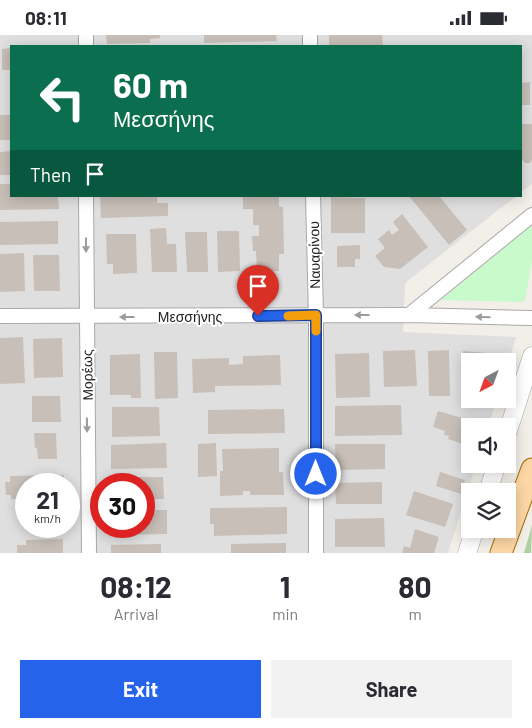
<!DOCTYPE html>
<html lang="en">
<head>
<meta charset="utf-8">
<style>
	body { margin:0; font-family:Barlow,sans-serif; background:#f2f2f3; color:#2b2b33; height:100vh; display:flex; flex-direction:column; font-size:19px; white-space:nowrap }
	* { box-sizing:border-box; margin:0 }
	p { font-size:16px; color:#7c7c81 }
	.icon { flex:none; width:28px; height:28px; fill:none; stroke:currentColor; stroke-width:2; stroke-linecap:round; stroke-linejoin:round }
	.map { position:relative; height:518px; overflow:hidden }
	.panel { display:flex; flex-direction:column; background:#fff; flex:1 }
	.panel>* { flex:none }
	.guide { position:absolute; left:10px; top:10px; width:512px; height:152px; border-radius:0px; box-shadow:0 2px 12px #0003; background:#0b6e4f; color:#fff; overflow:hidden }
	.needle { width:32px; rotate:221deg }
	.controls { position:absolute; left:461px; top:318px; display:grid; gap:10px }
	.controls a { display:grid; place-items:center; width:55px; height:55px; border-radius:0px; background:#fff; box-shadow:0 2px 12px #0003; font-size:25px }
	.speed { position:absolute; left:15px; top:438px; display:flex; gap:10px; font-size:25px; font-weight:700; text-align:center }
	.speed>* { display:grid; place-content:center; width:65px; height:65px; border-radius:50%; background:#fff; box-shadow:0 2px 12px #0003; line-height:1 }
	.speed small { font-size:12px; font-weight:400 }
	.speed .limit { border:8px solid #d22; background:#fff; color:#111 }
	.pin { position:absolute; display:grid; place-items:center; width:42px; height:42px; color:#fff; margin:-51px -21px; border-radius:50% 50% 50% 0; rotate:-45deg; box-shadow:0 0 5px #0007 }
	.pin .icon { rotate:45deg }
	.me { position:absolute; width:55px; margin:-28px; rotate:0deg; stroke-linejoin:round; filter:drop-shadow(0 0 4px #0008) }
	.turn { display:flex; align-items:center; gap:18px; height:105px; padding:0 20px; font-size:22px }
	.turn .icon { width:65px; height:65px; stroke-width:2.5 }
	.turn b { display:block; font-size:35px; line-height:42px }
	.then { display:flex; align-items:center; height:48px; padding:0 20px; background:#0003; gap:10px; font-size:19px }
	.eta { display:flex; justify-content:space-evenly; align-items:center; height:85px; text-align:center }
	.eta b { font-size:30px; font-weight:700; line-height:35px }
	.button { display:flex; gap:10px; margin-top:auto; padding:10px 20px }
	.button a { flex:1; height:58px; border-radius:0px; background:#2563eb; color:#fff; font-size:20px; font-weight:700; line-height:58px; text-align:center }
	.button a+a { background:#f2f2f3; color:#2b2b33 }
	.status { display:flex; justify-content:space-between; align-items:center; height:35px; padding:0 25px; background:#fff; direction:ltr }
	.status svg { height:14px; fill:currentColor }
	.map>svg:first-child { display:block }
</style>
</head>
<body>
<div class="status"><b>08:11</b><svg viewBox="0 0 49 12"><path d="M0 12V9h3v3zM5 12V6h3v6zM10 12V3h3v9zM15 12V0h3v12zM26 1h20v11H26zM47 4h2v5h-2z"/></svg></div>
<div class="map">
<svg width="532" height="518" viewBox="0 0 532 518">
	<rect width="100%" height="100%" fill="#f2efe9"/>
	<path fill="#e0dfdf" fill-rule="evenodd" d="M0,0H532V149L521,157V11H11V161H516L405,248L403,297L516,302L508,329V326H470V364H497L488,391H470V429H476L448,518H0ZM26,449H69V491H26ZM101,449H144V491H101Z"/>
	<polygon fill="#add19e" points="532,490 531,518 524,518"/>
	<polygon fill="#c8facc" points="529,192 532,192 532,226 525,265 521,267 441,265"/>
	<g fill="#c7bfb8">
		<polygon points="106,0 160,0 160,3 150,4 150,8 107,9"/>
		<polygon points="204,0 276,0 277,6 204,8"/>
		<polygon points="329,0 382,0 383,11 329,11"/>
		<polygon points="11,13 11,35 2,35 2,14"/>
		<polygon points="530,47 530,70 521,70 521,48"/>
		<rect x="0" y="80" width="11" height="25"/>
		<polygon points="521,89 532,89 532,125 530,128 525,128 521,123"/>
		<polygon points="11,116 11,140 0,140 0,117"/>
		<polygon points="0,149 11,149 11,161 58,161 59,174 0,175"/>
		<polygon points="100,161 157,161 157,168 168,168 168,181 101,183"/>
		<polygon points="243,161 279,161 279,172 283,172 284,219 279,219 279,236 257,236 256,216 253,216 252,201 259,201 259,190 253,190 253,174 243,174"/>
		<polygon points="409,161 439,161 467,195 449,210"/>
		<polygon points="331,162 365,163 365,198 331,198"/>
		<polygon points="402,179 428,212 400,234 384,232 375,221 385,213 378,204 389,195 392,200 399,195 393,187"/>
		<polygon points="58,186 58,209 0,210 0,187"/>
		<polygon points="166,193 167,209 176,209 177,237 152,237 150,194"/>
		<polygon points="217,196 239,196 240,236 218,237"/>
		<polygon points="185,197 207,197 208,237 187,237"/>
		<polygon points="106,199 136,199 137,238 113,239 113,229 107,229"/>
		<polygon points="360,210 360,224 355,224 355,232 337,232 337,211"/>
		<polygon points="24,218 25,256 0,257 0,219"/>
		<polygon points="33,220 59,220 60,256 34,256"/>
		<polygon points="23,302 25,348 0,349 0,303"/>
		<polygon points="62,303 63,342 34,343 33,304"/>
		<polygon points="415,315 417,351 384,352 383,316"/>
		<polygon points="449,315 450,361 429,361 428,316"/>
		<polygon points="463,316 500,319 498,326 470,326 470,363 464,362"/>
		<polygon points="154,317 177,317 178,363 155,364"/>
		<polygon points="369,318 370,362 336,363 335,319"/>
		<polygon points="140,319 141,363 131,363 131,360 110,360 110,320"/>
		<polygon points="280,320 281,350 215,351 215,357 193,358 192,324 229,323 229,330 243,329 243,321"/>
		<polygon points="32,361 60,361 61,387 32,387"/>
		<polygon points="401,370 402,400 335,401 335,371"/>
		<polygon points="112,372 159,372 160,401 112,402"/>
		<polygon points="284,374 285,398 208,399 208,375"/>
		<polygon points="438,376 473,386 472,391 470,391 466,410 448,404 449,401 444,400 445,396 433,392"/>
		<polygon points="34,398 56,398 57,424 38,424 37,413 35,413"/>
		<polygon points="166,408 167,433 111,434 111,410"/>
		<polygon points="216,408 217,441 198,442 198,409"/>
		<polygon points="335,409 385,409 385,434 336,435"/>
		<polygon points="279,413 279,437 283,437 284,460 250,460 250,456 243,456 243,460 220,461 220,436 223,436 222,414"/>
		<polygon points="440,437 465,445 461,459 436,451"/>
		<polygon points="64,440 64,449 26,449 26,464 11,464 11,460 6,460 5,447 10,447 10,441"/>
		<polygon points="112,442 163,442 164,464 144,464 144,449 112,449"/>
		<polygon points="382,447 382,469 336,469 335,448"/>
		<polygon points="414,456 453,469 445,492 406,480"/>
		<polygon points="287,472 287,499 214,501 214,489 210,489 210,473"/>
		<polygon points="144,475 167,475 167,499 113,500 113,491 144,491"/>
		<polygon points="384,483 385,512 335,512 335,484"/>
		<polygon points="415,494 439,502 434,518 402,518 404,511 410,513"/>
		<polygon points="63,504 63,518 17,518 17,510 26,510 26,505"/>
		<polygon points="286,508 286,518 231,518 231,509"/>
		<polygon points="161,509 161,518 111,518 111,510"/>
	</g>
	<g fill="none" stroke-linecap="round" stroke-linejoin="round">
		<g stroke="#a9a9a9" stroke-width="16">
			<g id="minor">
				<polyline points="86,0 86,11"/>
				<polyline points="310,0 310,11"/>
				<polyline points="86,161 89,518"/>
				<polyline points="313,161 316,281 316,518"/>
				<polyline points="409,280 532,180"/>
				<polyline points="0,281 409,280 532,283"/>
			</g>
		</g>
		<g stroke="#a9a9a9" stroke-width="19">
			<g id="tertiary">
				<polyline points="508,396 532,321"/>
				<polyline points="488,456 497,429"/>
				<polyline points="467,518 475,494"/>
			</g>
		</g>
		<g stroke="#a06b00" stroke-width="23">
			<polyline id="primary" points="501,518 532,434"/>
		</g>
		<use href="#minor" stroke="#fff" stroke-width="14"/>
		<use href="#tertiary" stroke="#fff" stroke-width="18"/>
		<use href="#primary" stroke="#fcd6a4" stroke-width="21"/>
	</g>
	<defs><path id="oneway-solid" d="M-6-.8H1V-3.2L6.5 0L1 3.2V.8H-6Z" transform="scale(1.25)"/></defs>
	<g fill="#9c9c9c">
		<use href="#oneway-solid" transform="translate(86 210) rotate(90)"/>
		<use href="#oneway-solid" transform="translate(362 280) rotate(180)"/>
		<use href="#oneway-solid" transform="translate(127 282) rotate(180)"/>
		<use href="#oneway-solid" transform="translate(483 282) rotate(-179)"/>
		<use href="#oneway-solid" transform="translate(87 390) rotate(89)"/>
	</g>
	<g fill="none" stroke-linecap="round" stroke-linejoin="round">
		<g stroke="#184099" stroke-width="12">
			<polyline id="route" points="258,281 316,280 316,439"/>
		</g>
		<use href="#route" stroke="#2563eb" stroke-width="9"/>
		<polyline stroke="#f59e0b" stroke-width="9" points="288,281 316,280 316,296"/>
	</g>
	<g text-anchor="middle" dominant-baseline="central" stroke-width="4" stroke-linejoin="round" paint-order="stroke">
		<g font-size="14" fill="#222" stroke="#fff">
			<text transform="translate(314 220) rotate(-91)">Ναυαρίνου</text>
			<text x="190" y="281">Μεσσήνης</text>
			<text transform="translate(87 340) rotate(-91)">Μορέως</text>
		</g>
	</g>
</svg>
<div class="controls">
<a><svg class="needle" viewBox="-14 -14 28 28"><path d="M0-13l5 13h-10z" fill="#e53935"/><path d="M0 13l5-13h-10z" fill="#7c7c81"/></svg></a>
<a><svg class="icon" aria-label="sound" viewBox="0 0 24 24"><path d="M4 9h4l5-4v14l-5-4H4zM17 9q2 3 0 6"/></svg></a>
<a><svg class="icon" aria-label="layers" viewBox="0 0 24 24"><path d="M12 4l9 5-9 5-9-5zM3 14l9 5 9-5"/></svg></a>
</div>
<div class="speed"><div>21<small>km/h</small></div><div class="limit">30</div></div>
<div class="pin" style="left:258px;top:281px;background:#d93025"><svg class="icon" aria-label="arrive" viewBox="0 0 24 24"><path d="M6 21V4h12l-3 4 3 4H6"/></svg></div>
<svg class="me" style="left:316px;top:439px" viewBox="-20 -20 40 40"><circle r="17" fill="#2563eb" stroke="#fff" stroke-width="3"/><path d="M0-11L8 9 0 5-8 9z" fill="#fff"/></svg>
<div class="guide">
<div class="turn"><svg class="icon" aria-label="left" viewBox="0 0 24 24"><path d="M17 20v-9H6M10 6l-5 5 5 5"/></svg><div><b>60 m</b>Μεσσήνης</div></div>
<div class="then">Then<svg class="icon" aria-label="arrive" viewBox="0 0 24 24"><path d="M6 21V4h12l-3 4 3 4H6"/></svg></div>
</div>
</div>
<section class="panel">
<div class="eta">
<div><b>08:12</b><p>Arrival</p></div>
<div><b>1</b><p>min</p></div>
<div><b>80</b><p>m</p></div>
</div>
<div class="button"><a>Exit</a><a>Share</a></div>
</section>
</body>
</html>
